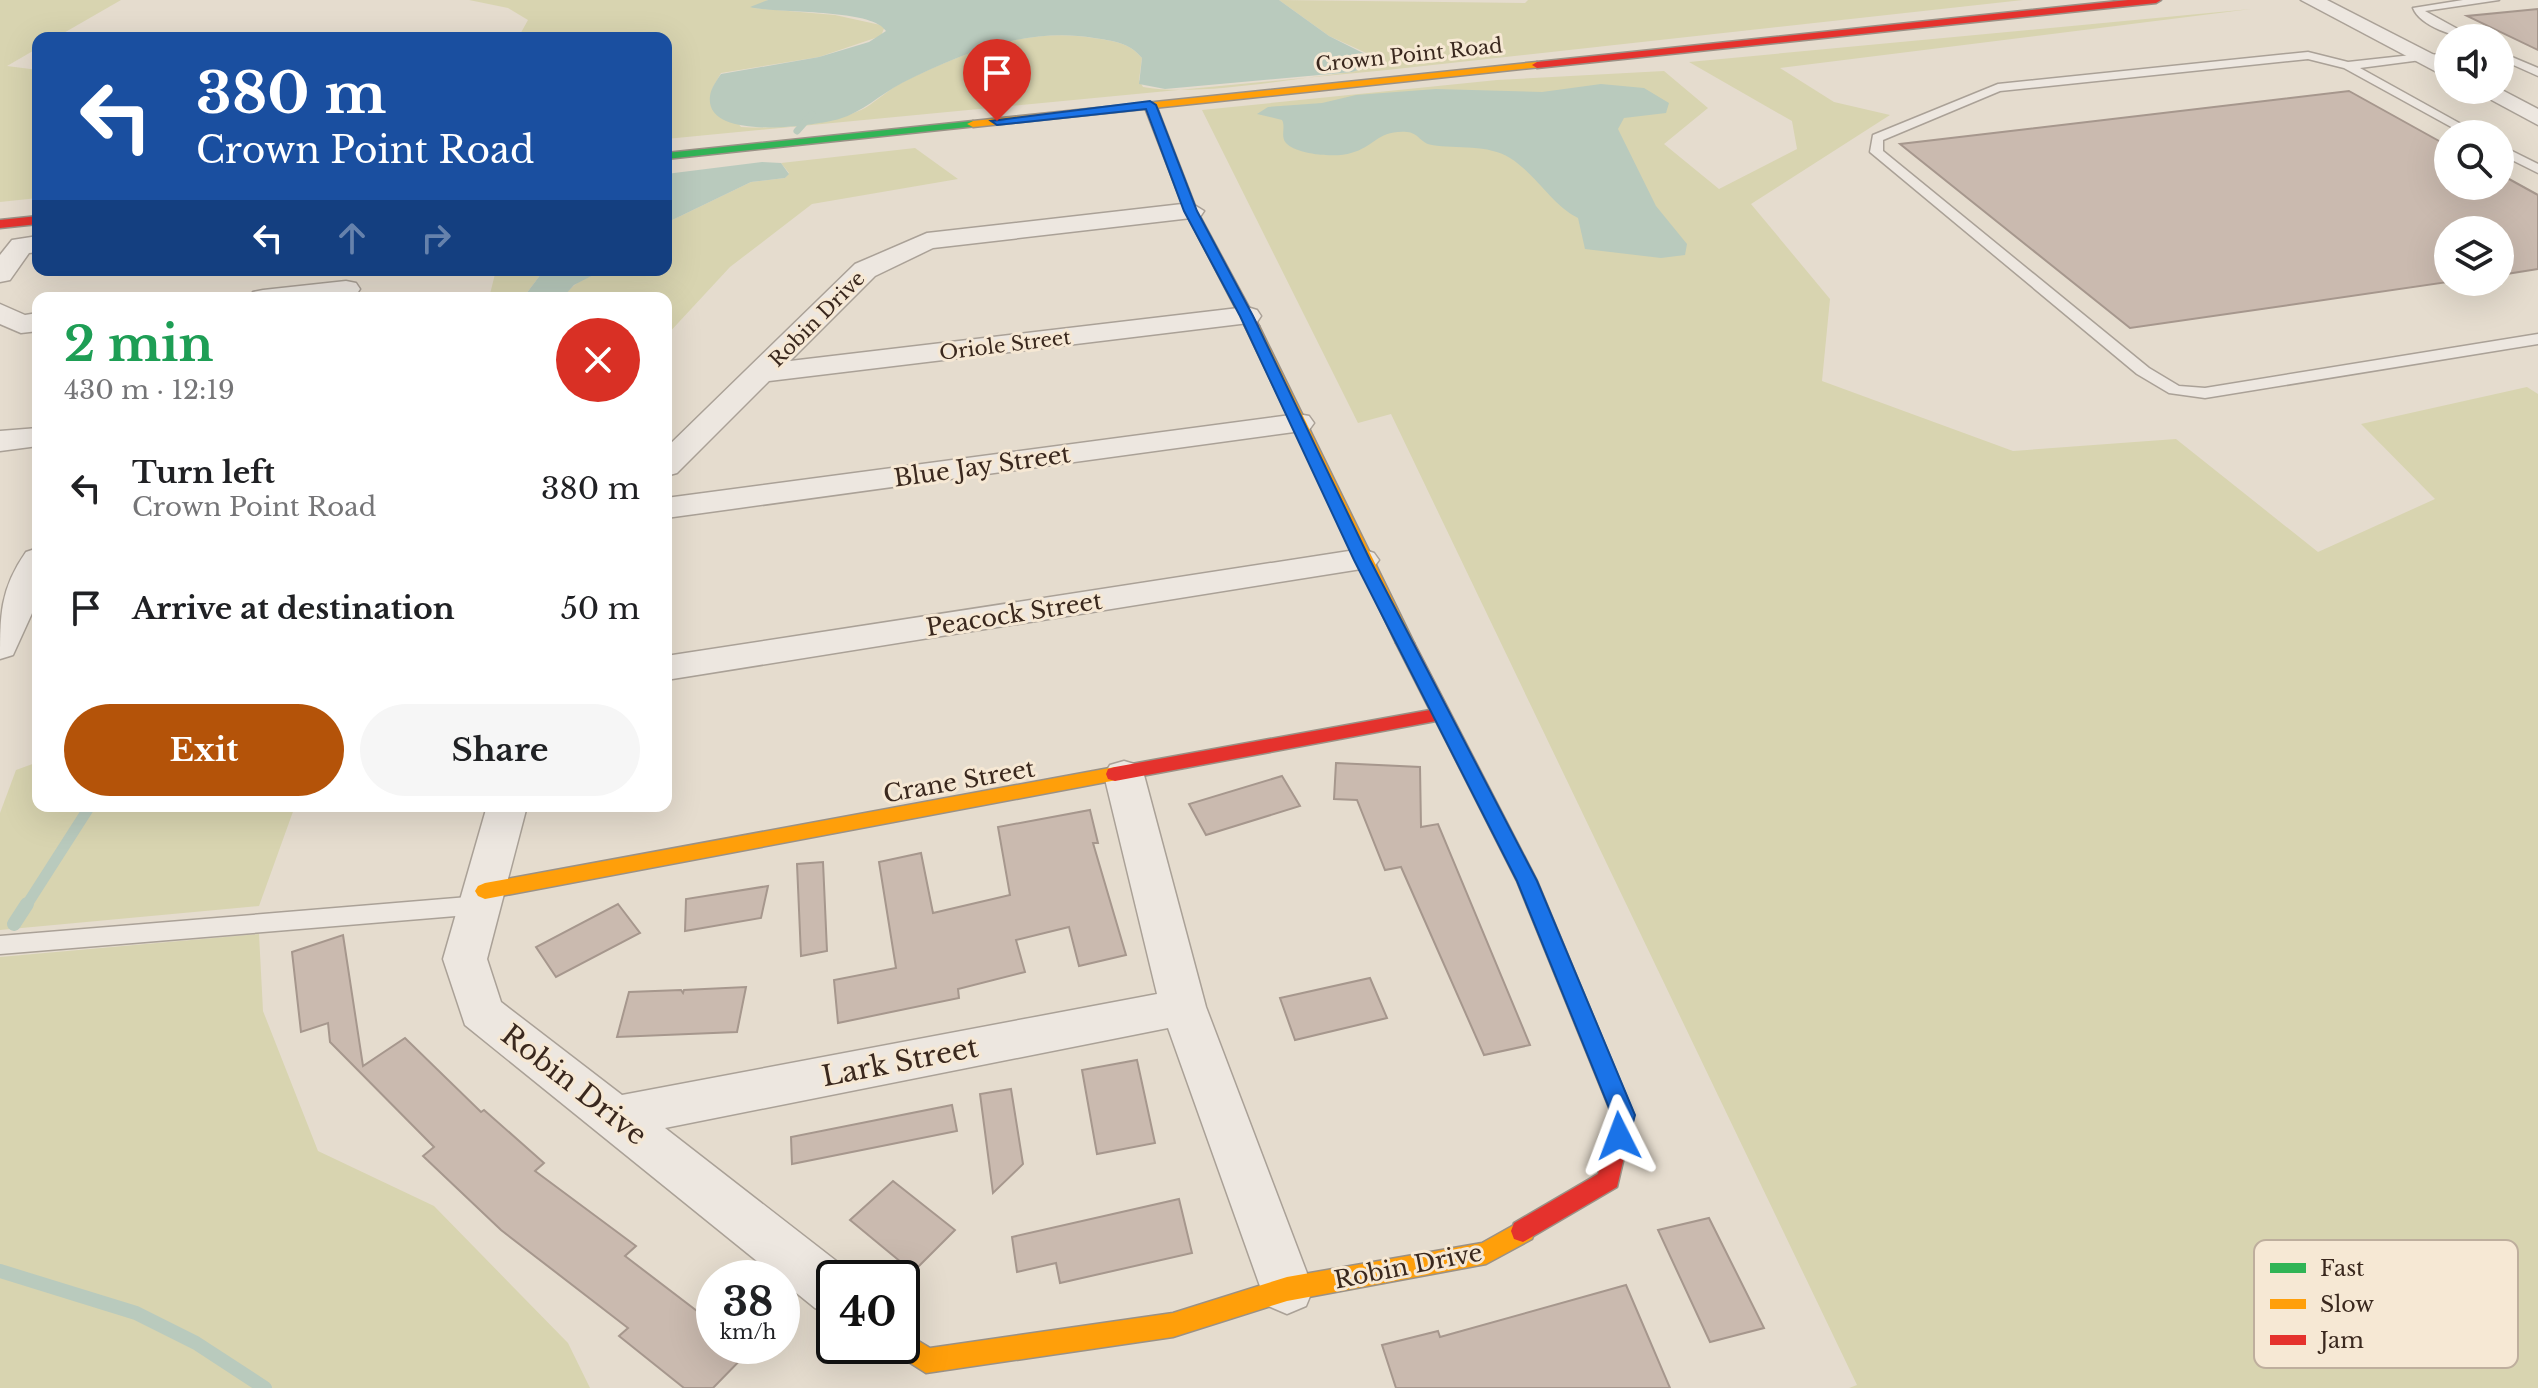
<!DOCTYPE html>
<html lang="en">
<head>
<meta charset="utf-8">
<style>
	body { margin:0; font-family:"Libre Baskerville",serif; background:#f6f6f6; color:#202124; height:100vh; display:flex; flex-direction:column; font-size:30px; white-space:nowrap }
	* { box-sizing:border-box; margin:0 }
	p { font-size:26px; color:#757577 }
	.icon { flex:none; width:44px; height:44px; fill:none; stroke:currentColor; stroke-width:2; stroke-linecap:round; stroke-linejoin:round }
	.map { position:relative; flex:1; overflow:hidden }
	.panel { position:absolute; left:32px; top:292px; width:640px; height:520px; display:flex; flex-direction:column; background:#fff; border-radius:16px; box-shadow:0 8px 32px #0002 }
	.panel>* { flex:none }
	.banner { position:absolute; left:32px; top:32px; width:640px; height:244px; border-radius:16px; box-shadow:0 8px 32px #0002; background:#1a4fa0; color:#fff; overflow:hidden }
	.controls { position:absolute; left:2434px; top:24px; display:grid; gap:16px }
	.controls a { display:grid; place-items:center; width:80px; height:80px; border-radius:50%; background:#fff; box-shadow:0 8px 32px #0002; font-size:40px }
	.speed { position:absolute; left:696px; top:1260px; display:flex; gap:16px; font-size:40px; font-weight:700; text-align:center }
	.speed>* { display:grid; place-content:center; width:104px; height:104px; border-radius:50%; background:#fff; box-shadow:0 8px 32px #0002; line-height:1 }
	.speed small { font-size:20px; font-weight:400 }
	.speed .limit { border:4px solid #111; border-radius:12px; background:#fff; color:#111 }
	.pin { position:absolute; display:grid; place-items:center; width:68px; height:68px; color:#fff; margin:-82px -34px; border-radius:50% 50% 50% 0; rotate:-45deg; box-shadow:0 0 8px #0007 }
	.pin .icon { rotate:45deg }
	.me { position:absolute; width:88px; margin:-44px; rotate:357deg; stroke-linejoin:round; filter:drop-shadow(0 0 6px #0008) }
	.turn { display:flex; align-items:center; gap:28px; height:168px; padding:0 32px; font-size:36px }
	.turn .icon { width:104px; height:104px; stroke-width:2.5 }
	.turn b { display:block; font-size:56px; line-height:68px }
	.lanes { display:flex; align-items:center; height:76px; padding:0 32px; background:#0003; justify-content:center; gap:40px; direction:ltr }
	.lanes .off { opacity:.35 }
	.round { display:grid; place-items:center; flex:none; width:84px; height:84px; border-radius:42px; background:#f6f6f6 }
	.head { display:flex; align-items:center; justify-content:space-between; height:136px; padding:0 32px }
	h1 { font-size:48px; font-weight:700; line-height:60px; color:#1e9e55 }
	.cta { display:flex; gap:16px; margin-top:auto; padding:16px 32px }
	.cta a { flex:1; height:92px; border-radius:48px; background:#b45309; color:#fff; font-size:32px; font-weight:700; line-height:92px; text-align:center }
	.cta a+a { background:#f6f6f6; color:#202124 }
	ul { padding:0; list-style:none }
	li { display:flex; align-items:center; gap:24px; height:120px; padding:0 32px }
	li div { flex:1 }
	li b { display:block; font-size:30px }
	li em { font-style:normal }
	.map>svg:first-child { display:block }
</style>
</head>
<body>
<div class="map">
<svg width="2538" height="1388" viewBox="0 0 2538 1388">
	<rect width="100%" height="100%" fill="#e5dcce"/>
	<g fill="#d8d4b0">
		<polygon points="0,0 121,0 55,38 38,38 38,48 7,66 38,70 38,198 0,202"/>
		<path d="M469,0H768L754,8L835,15L885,26L881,36L819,57L721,73L712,89L741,127C780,129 825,126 861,110C872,105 888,90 901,83C960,54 1027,26 1093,38C1113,41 1129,42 1142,58L1139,80L1143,87C1197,97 1295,78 1352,72L1374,65L1373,56L1329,36L1279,0L1525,3L1528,0H2023L1387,70L666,139V38H518L528,20L508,8Z"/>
		<polygon points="2251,9 1780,68 1834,102 1890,115 1751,204 1830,299 1822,381 2013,451 2176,439 2318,552 2435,499 2361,424 2527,387 2538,394 2538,1388 1849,1388 1857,1385 1391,414 1358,423 1202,110 1497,80 1664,71 1708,108 1664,144 1719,189 1797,149 1792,121 1689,62"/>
		<path d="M915,148L958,179L812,204L730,267L666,336V298H562C588,264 627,270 666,270V223L751,182L785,178L789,173L781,163Z"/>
		<polygon points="496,270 544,270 523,298 489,298"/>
		<polygon points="38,762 38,806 295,806 259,906 0,930 0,813 16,770"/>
		<polygon points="259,934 263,1011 318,1151 434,1206 568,1343 590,1388 0,1388 0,957"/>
	</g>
	<g fill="#b9cabd">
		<path d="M768,0H1279L1329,36L1377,60L1374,65L1352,72L1165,89L1139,84L1142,58C1129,42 1113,41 1094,38C1028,26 960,54 902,83C879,95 863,112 839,119C814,126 704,142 710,96C711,88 717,80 721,74L819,57L869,42L886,31C872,8 777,14 750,7Z"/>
		<path d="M1601,84L1644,88L1669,103L1666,113L1624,118L1618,129L1656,206L1687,244L1685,255L1661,258L1585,249L1578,218C1551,204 1537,175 1510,158C1488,144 1457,149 1432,145C1420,143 1419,133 1407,132C1377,130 1375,147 1351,153C1337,158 1297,155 1286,143C1280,136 1286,127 1282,120L1257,114L1268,107L1322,103L1356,95L1436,89L1542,92Z"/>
		<polygon points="762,162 781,163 789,174 785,178 751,182 666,223 666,174"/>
		<polygon points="544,270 603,270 574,285 562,298 523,298"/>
	</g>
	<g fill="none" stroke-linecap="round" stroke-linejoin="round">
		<polyline stroke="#b9cabd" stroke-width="7" points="797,131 812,114"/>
		<polyline stroke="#b9cabd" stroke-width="11" points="26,906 90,806"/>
		<g stroke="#b9cabd" stroke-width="14">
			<polyline points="14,924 27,904"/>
			<polyline points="0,1271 136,1313 196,1343 265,1388"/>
		</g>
	</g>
	<g fill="#cabaaf" stroke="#a6978d" stroke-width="2">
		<polygon points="2538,9 2538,50 2467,16"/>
		<polygon points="2349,91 2448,146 2448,186 2500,186 2500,174 2538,195 2538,269 2500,275 2500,230 2448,230 2448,282 2130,328 1900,144"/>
		<polygon points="1336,763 1420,767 1421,827 1438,824 1530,1045 1484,1055 1401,867 1385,870 1357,800 1334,799"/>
		<polygon points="1282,776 1300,806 1206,835 1189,804"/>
		<polygon points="1090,810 1098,843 1093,843 1126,955 1079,966 1069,927 1016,940 1025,972 958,989 959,998 838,1023 834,980 896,968 879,862 921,853 933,913 1010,895 998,827"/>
		<polygon points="823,862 827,951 801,956 797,864"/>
		<polygon points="768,886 761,918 685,931 686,899"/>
		<polygon points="618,904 640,933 556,977 536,947"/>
		<polygon points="343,935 363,1066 405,1038 481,1112 484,1110 544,1163 535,1171 636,1246 625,1256 714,1324 714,1346 754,1346 713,1388 684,1388 619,1336 628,1328 501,1230 423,1156 434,1147 330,1042 328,1023 301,1032 292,952"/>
		<polygon points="1370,978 1387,1018 1295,1040 1280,998"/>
		<polygon points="746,987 737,1032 617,1037 629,992 681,990 683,993 684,990"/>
		<polygon points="1137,1060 1155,1143 1097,1154 1082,1070"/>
		<polygon points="1011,1089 1023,1164 993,1193 980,1094"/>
		<polygon points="952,1105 957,1131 792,1164 791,1137"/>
		<polygon points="893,1181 955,1230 913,1272 850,1220"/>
		<polygon points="1179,1199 1192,1253 1060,1283 1056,1263 1017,1272 1012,1237"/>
		<polygon points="1709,1218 1764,1328 1710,1342 1658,1230"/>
		<polygon points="1626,1285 1670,1388 1396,1388 1382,1345 1438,1331 1440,1337"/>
	</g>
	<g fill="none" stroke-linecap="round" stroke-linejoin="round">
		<g stroke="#aaa197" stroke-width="3">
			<g id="lane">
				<path d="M2463,0H2499L2425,11L2474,38C2456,38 2420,26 2413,8Z"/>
				<polygon points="2308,52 2348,62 2421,54 2448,55 2448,61 2421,60 2360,68 2479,134 2464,134 2344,68 2308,59 2000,91 1883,140 1883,151 2149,368 2179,386 2205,388 2538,334 2538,344 2205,398 2169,393 2137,374 1870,152 1873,135 1998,84"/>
				<polygon points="2500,52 2538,68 2538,76 2500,59"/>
				<polygon points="2500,145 2538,164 2538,173 2500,154"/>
				<polygon points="480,896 488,899 491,905 488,911 480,914 0,954 0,936"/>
			</g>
		</g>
		<g stroke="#aaa197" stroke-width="3">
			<g id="street">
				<polygon points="2301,0 2327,0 2448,62 2448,78"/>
				<polygon points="2500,89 2538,109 2538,125 2473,90"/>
				<polygon points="1191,203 1204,211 1200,217 933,248 875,276 790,361 1247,307 1257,310 1261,316 1257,322 769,381 677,473 666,476 666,448 855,264 927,233"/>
				<polygon points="38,236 38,252 29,253 10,280 0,282 0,255 12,240"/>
				<polygon points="346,281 356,283 360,289 356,295 249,298 253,292 263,290"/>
				<polygon points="0,304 25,315 38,313 38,331 21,333 0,324"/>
				<polygon points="1298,414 1309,416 1314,423 1309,430 666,518 666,498"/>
				<polygon points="38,428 38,446 0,451 0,431"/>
				<path d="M38,548V600L13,655L0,659C0,616 0,589 26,552Z"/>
				<polygon points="1362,549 1374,553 1379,560 1374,567 666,680 666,656"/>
				<polygon points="1124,761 1138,765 1144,775 1206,1007 1313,1289 1306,1306 1287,1314 1268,1306 1261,1289 1168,1028 665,1128 853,1274 855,1278 834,1278 834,1316 815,1308 465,1025 443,959 487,806 527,806 487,959 501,1002 622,1095 1157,994 1104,775 1110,765"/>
			</g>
		</g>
		<g stroke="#9a9186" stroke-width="3">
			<polygon id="fast" points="973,121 979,124 977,126 666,159 666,153"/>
		</g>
		<g stroke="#9a9186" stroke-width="3">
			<g id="slow">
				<polygon points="1537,62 1542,65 1541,67 973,127 967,124 973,121"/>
				<polygon points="1252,322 1259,326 1414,643 1411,647 1399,647 1396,643 1245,326"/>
				<polygon points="1115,767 1122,769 1124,774 1122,779 485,899 478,896 475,891 478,886 485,883"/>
				<polygon points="1523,1220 1532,1223 1535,1231 1532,1239 1486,1264 1287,1301 1173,1337 926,1373 893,1352 890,1346 902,1346 902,1331 930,1348 1173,1313 1287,1277 1482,1243"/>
			</g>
		</g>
		<g stroke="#9a9186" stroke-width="3">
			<g id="jam">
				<polygon points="2128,0 2161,0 2156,3 1537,68 1532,65 1537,62"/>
				<polygon points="1146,103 1156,105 1197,211 1259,326 1257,329 1247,329 1245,326 1185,211 1144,105"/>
				<polygon points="38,216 38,224 0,228 0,220"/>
				<polygon points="1405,637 1414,643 1537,881 1634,1115 1617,1187 1523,1242 1514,1239 1511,1231 1514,1223 1598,1174 1612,1115 1517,881 1436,721 1115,781 1108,779 1106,774 1108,769 1115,767 1430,710 1396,643"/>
			</g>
		</g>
		<use href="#lane" fill="#ede7e0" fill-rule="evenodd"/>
		<use href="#street" fill="#ede7e0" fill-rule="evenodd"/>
		<use href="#fast" fill="#30b455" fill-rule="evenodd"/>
		<use href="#slow" fill="#ff9f0a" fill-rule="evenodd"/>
		<use href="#jam" fill="#e5322d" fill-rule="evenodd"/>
	</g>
	<polygon fill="#1a73e8" stroke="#114b97" stroke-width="2" points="1150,101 1156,105 1197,211 1253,316 1370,560 1537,881 1635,1115 1627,1144 1619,1147 1610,1144 1607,1136 1612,1115 1517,881 1354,560 1240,316 1184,211 1146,109 997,125 991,121"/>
	<g text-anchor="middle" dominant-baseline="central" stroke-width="6" stroke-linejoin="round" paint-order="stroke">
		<g font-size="20" fill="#3a281e" stroke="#f6e8d4">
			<text transform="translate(1409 55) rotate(-6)">Crown Point Road</text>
			<text transform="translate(817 319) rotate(-45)">Robin Drive</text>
			<text transform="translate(1005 345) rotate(-7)">Oriole Street</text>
		</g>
		<g font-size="24" fill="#3a281e" stroke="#f6e8d4">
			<text transform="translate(982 466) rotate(-8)">Blue Jay Street</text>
			<text transform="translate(1014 614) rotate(-9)">Peacock Street</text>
			<text transform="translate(959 781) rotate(-10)">Crane Street</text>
			<text transform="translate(1408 1266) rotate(-11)">Robin Drive</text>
		</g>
		<g font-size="28" fill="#3a281e" stroke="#f6e8d4">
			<text transform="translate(900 1062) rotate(-11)">Lark Street</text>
			<text transform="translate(574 1085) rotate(38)">Robin Drive</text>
		</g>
	</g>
	<rect x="2254" y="1240" width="264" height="128" rx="12" fill="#f6e8d4" stroke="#beae9d" stroke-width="2"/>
	<rect x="2270" y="1263" width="36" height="10" fill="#30b455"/>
	<rect x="2270" y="1299" width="36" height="10" fill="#ff9f0a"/>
	<rect x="2270" y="1335" width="36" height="10" fill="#e5322d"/>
	<g font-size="22" fill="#3a281e">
		<text x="2320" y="1276">Fast</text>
		<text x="2320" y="1312">Slow</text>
		<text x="2320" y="1348">Jam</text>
	</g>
</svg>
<div class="controls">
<a><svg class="icon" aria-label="sound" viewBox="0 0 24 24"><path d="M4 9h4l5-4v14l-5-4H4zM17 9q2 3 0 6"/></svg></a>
<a><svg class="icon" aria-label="search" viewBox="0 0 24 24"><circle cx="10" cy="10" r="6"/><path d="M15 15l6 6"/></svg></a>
<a><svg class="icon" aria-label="layers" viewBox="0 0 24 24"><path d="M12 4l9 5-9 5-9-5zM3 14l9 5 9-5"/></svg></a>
</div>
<div class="speed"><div>38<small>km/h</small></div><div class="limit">40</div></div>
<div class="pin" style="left:997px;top:121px;background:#d93025"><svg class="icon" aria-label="arrive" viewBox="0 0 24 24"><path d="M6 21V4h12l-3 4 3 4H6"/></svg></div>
<svg class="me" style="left:1619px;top:1136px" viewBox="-20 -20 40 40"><path d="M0-17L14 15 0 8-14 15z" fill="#1a73e8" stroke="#fff" stroke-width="4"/></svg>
<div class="banner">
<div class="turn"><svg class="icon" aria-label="left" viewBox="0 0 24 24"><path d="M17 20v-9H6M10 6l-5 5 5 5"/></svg><div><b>380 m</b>Crown Point Road</div></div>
<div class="lanes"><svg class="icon" aria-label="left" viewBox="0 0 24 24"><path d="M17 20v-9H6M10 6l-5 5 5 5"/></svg><svg class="icon off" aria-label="ahead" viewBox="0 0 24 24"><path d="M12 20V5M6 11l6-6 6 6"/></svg><svg class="icon off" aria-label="right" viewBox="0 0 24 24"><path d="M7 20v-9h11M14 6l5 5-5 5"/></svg></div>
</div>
<section class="panel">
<div class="head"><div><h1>2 min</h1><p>430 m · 12:19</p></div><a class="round" style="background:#d93025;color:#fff"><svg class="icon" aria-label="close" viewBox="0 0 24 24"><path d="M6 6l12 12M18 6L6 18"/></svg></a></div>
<ul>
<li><svg class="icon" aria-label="left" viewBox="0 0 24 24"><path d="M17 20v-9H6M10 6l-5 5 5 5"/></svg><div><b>Turn left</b><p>Crown Point Road</p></div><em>380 m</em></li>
<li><svg class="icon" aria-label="arrive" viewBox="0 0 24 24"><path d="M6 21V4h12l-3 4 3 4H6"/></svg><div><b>Arrive at destination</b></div><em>50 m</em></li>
</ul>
<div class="cta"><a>Exit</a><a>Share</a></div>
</section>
</div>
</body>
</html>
